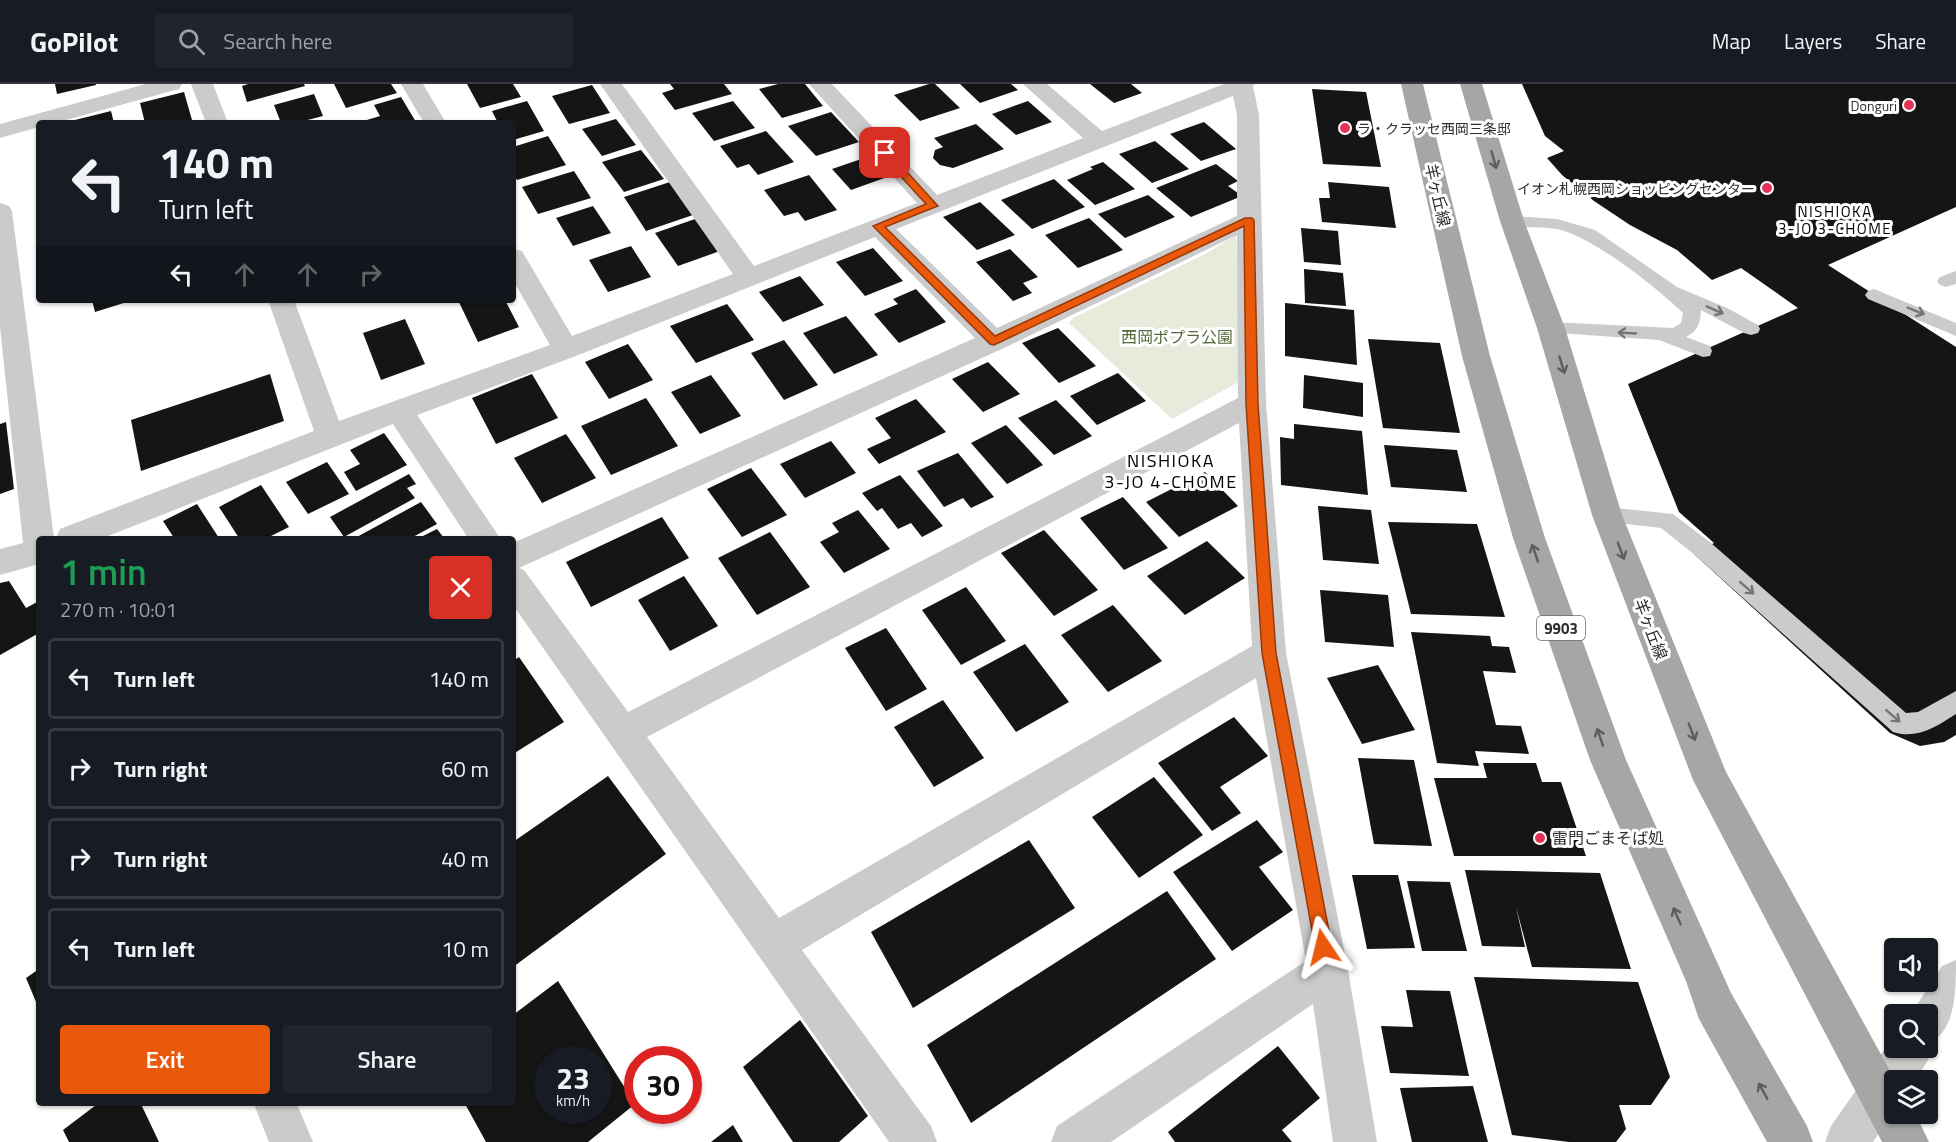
<!DOCTYPE html>
<html lang="en">
<head>
<meta charset="utf-8">
<style>
	body { margin:0; font-family:"Titillium Web","Noto Sans JP",sans-serif; background:#20242c; color:#f1f3f6; height:100vh; display:flex; flex-direction:column; font-size:22px; white-space:nowrap }
	* { box-sizing:border-box; margin:0 }
	p { font-size:20px; color:#9ea1a6 }
	.icon { flex:none; width:33px; height:33px; fill:none; stroke:currentColor; stroke-width:2; stroke-linecap:round; stroke-linejoin:round }
	.map { position:relative; flex:1; overflow:hidden }
	.drawer { position:absolute; left:36px; top:452px; width:480px; height:570px; display:flex; flex-direction:column; background:#171b24; border-radius:6px; box-shadow:0 2px 4px #0004 }
	.drawer>* { flex:none }
	.guide { position:absolute; left:36px; top:36px; width:480px; height:183px; border-radius:6px; box-shadow:0 2px 4px #0004; background:#171b24; color:#f1f3f6; overflow:hidden }
	.tools { position:absolute; left:1884px; top:854px; display:grid; gap:12px }
	.tools a { display:grid; place-items:center; width:54px; height:54px; border-radius:6px; background:#171b24; box-shadow:0 2px 4px #0004; font-size:30px }
	.speed { position:absolute; left:534px; top:962px; display:flex; gap:12px; font-size:30px; font-weight:700; text-align:center }
	.speed>* { display:grid; place-content:center; width:78px; height:78px; border-radius:50%; background:#171b24; box-shadow:0 2px 4px #0004; line-height:1 }
	.speed small { font-size:15px; font-weight:400 }
	.speed .limit { border:9px solid #d22; background:#fff; color:#111 }
	.pin { position:absolute; display:grid; place-items:center; width:51px; height:51px; color:#fff; margin:-26px; border-radius:12px; box-shadow:0 3px 9px #0006 }
	.me { position:absolute; width:66px; margin:-33px; rotate:350deg; stroke-linejoin:round; filter:drop-shadow(0 0 4px #0008) }
	.turn { display:flex; align-items:center; gap:21px; height:126px; padding:0 24px; font-size:27px }
	.turn .icon { width:78px; height:78px; stroke-width:2.5 }
	.turn b { display:block; font-size:42px; line-height:51px }
	.lanes { display:flex; align-items:center; height:57px; padding:0 24px; background:#0003; justify-content:center; gap:30px; direction:ltr }
	.lanes .off { opacity:.35 }
	.round { display:grid; place-items:center; flex:none; width:63px; height:63px; border-radius:6px; background:#20242c }
	.headline { display:flex; align-items:center; justify-content:space-between; height:102px; padding:0 24px }
	h1 { font-size:36px; font-weight:600; line-height:45px; color:#1e9e55 }
	.action { display:flex; gap:12px; margin-top:auto; padding:12px 24px }
	.action a { flex:1; height:69px; border-radius:6px; background:#ea580c; color:#fff; font-size:24px; font-weight:600; line-height:69px; text-align:center }
	.action a+a { background:#20242c; color:#f1f3f6 }
	ul { padding:0; list-style:none }
	li { display:flex; align-items:center; gap:18px; height:81px; margin:0 12px 9px; padding:0 12px; border:3px solid #363941; border-radius:6px }
	li div { flex:1 }
	li b { display:block; font-size:22px }
	li em { font-style:normal }
	header { display:flex; align-items:center; gap:36px; box-sizing:border-box; height:84px; padding:0 30px; background:#171b24; border-bottom:2px solid #363941 }
	header strong { font-size:28px }
	nav { display:flex; gap:33px; margin-inline-start:auto; font-size:21px }
	.search { width:420px; height:54px; background:#20242c; display:flex; align-items:center; gap:15px; box-sizing:border-box; padding:0 21px; border-radius:6px; color:#9ea1a6; font-size:22px }
	.map>svg:first-child { display:block }
</style>
</head>
<body>
<header>
<strong>GoPilot</strong>
<div class="search"><svg class="icon" aria-label="search" viewBox="0 0 24 24"><circle cx="10" cy="10" r="6"/><path d="M15 15l6 6"/></svg>Search here</div>
<nav><a>Map</a><a>Layers</a><a>Share</a></nav>
</header>
<div class="map">
<svg width="1956" height="1058" viewBox="0 0 1956 1058">
	<rect width="100%" height="100%" fill="#fff"/>
	<polygon fill="#e6ebdc" points="1236,151 1242,296 1172,335 1069,239 1073,234 1207,169"/>
	<g fill="#151515" fill-rule="evenodd">
		<polygon points="55,0 96,0 96,1 57,10"/>
		<polygon points="248,0 304,0 305,2 247,18 242,2"/>
		<polygon points="334,0 391,0 397,9 346,24"/>
		<polygon points="467,0 513,0 521,13 480,24"/>
		<polygon points="670,0 724,0 732,10 675,26 662,9 674,5"/>
		<polygon points="778,0 805,0 823,22 782,34 759,5"/>
		<polygon points="929,0 935,0 960,24 920,37 894,11"/>
		<polygon points="960,0 1011,0 1018,6 980,19"/>
		<polygon points="1090,0 1131,0 1142,9 1114,19"/>
		<polygon points="1522,0 1956,0 1956,123 1828,181 1956,263 1956,651 1944,658 1920,662 1890,649 1694,470 1714,459 1679,428 1628,300 1798,224 1741,184 1712,196 1677,166 1630,141 1594,117 1562,91 1547,74 1564,67 1545,52"/>
		<polygon points="592,1 610,29 569,40 552,12"/>
		<polygon points="1312,5 1366,8 1381,83 1323,80"/>
		<polygon points="184,8 192,36 179,39 145,39 140,19"/>
		<polygon points="314,10 323,32 296,39 281,39 274,21"/>
		<polygon points="401,13 416,38 357,39 380,32 374,21"/>
		<polygon points="527,17 544,47 513,56 513,39 498,39 492,27"/>
		<polygon points="733,17 755,44 714,57 692,29"/>
		<polygon points="1028,17 1052,38 1016,51 992,30"/>
		<polygon points="111,27 114,39 67,39 67,38"/>
		<polygon points="831,28 859,58 816,72 788,42"/>
		<polygon points="616,35 636,61 602,72 582,45"/>
		<polygon points="1204,38 1236,65 1201,77 1170,50"/>
		<polygon points="976,40 1004,65 953,84 940,81 933,74 935,66 943,63 934,54"/>
		<polygon points="766,47 794,78 758,91 749,80 737,84 720,62"/>
		<polygon points="548,52 566,81 517,96 513,88 513,63"/>
		<polygon points="1155,57 1189,85 1152,99 1119,70"/>
		<polygon points="641,66 664,95 624,108 602,78"/>
		<polygon points="870,72 890,92 851,106 832,85"/>
		<polygon points="1103,78 1135,105 1095,121 1067,96 1093,85 1090,83"/>
		<polygon points="1216,80 1238,97 1228,102 1242,112 1191,133 1156,104"/>
		<polygon points="574,87 591,114 538,130 522,103"/>
		<polygon points="809,91 837,126 805,137 798,128 784,132 764,106"/>
		<polygon points="1054,95 1085,123 1032,145 1001,116"/>
		<polygon points="670,98 693,131 646,147 624,113"/>
		<polygon points="1328,98 1389,103 1396,144 1322,138 1319,114 1330,114"/>
		<polygon points="1148,111 1175,133 1125,154 1098,130"/>
		<polygon points="980,118 1015,151 977,166 943,133"/>
		<polygon points="593,122 611,149 573,162 556,134"/>
		<polygon points="1089,134 1123,166 1078,184 1045,151"/>
		<polygon points="695,135 720,167 678,182 655,149"/>
		<polygon points="1301,144 1338,147 1341,181 1304,178"/>
		<polygon points="631,162 651,193 608,208 589,176"/>
		<polygon points="873,164 903,197 865,212 836,178"/>
		<polygon points="1010,165 1038,193 1023,199 1032,209 1013,217 976,178"/>
		<polygon points="1304,185 1343,189 1346,222 1305,219"/>
		<polygon points="800,192 824,221 783,238 759,208"/>
		<polygon points="916,205 946,238 899,259 874,230 898,220 893,215"/>
		<polygon points="92,216 130,216 130,217 95,228"/>
		<polygon points="458,216 505,216 519,243 478,258"/>
		<polygon points="1285,219 1354,226 1357,281 1285,272"/>
		<polygon points="727,220 754,256 696,279 670,242"/>
		<polygon points="846,232 878,271 834,290 803,249"/>
		<polygon points="405,235 425,280 381,296 363,249"/>
		<polygon points="1058,244 1096,282 1059,299 1022,259"/>
		<polygon points="1368,255 1440,259 1460,349 1383,344"/>
		<polygon points="784,256 818,301 784,316 751,269"/>
		<polygon points="628,260 653,296 609,315 585,278"/>
		<polygon points="988,278 1020,310 983,328 952,295"/>
		<polygon points="1118,289 1146,317 1097,341 1070,312"/>
		<polygon points="270,290 284,337 141,387 131,336"/>
		<polygon points="532,290 558,334 496,360 472,314"/>
		<polygon points="711,291 741,332 700,350 671,308"/>
		<polygon points="1304,291 1363,299 1363,333 1303,324"/>
		<polygon points="646,314 678,362 611,391 581,342"/>
		<polygon points="916,315 946,348 879,380 867,365 891,354 875,334"/>
		<polygon points="1056,316 1092,352 1054,371 1018,334"/>
		<polygon points="6,338 14,405 0,410 0,340"/>
		<polygon points="1294,340 1362,347 1368,411 1281,401 1280,353 1294,355"/>
		<polygon points="1006,341 1043,381 1007,400 971,359"/>
		<polygon points="384,349 407,381 356,407 344,388 360,380 350,366"/>
		<polygon points="566,350 596,394 542,419 514,374"/>
		<polygon points="831,357 856,389 805,414 780,380"/>
		<polygon points="1384,361 1457,366 1467,408 1391,403"/>
		<polygon points="958,369 994,413 971,424 963,414 944,423 917,387"/>
		<polygon points="327,378 349,410 308,430 286,398"/>
		<polygon points="751,384 787,431 742,453 707,405"/>
		<polygon points="1205,388 1238,422 1179,453 1146,418"/>
		<polygon points="409,390 416,400 407,404 415,414 344,453 330,433"/>
		<polygon points="900,391 943,442 922,453 911,439 898,445 882,424 877,427 862,409"/>
		<polygon points="261,401 289,443 267,454 239,454 219,423"/>
		<polygon points="1123,413 1168,464 1124,486 1080,434"/>
		<polygon points="421,418 437,440 411,454 355,454"/>
		<polygon points="197,420 219,454 174,454 163,437"/>
		<polygon points="1318,422 1371,426 1379,480 1323,476"/>
		<polygon points="858,426 890,465 844,489 820,458 839,448 832,439"/>
		<polygon points="662,433 689,474 591,523 566,478"/>
		<polygon points="1388,438 1477,440 1505,533 1411,530"/>
		<polygon points="437,445 444,454 419,454"/>
		<polygon points="1044,446 1098,506 1054,532 1001,469"/>
		<polygon points="770,448 810,503 757,531 718,474"/>
		<polygon points="1207,457 1245,494 1185,531 1147,492"/>
		<polygon points="684,492 718,542 670,567 638,516"/>
		<polygon points="9,497 26,524 39,517 39,549 0,571 0,499"/>
		<polygon points="966,503 1006,557 961,581 922,526"/>
		<polygon points="1320,506 1388,511 1394,563 1325,558"/>
		<polygon points="1113,521 1162,577 1108,608 1061,551"/>
		<polygon points="886,544 927,605 886,627 845,564"/>
		<polygon points="1411,548 1490,552 1492,562 1509,563 1516,589 1483,587 1496,641 1521,642 1529,670 1475,667 1479,682 1437,679"/>
		<polygon points="1025,560 1069,618 1016,648 973,588"/>
		<polygon points="519,573 564,638 513,670 513,577"/>
		<polygon points="1378,581 1415,646 1362,660 1327,594"/>
		<polygon points="943,616 984,674 934,703 894,643"/>
		<polygon points="1234,633 1268,672 1220,703 1241,729 1212,747 1158,679"/>
		<polygon points="1358,674 1414,676 1432,762 1374,760"/>
		<polygon points="1483,679 1536,679 1542,698 1561,698 1586,772 1454,772 1434,694 1487,694"/>
		<polygon points="608,692 666,770 513,883 513,758"/>
		<polygon points="1154,693 1203,751 1139,794 1092,733"/>
		<polygon points="1257,736 1283,768 1259,783 1293,826 1232,867 1173,788"/>
		<polygon points="1029,756 1075,824 913,924 871,848"/>
		<polygon points="1465,786 1600,789 1631,885 1532,883 1516,823 1525,863 1482,862"/>
		<polygon points="1352,791 1398,791 1415,864 1367,865"/>
		<polygon points="1407,797 1450,798 1467,867 1422,867"/>
		<polygon points="1167,807 1216,875 971,1039 927,961"/>
		<polygon points="39,885 39,925 26,894"/>
		<polygon points="1474,893 1638,898 1670,993 1651,1021 1619,1021 1626,1045 1616,1058 1569,1058 1512,1051"/>
		<path d="M558,897L635,1020L588,1058H486L464,1018H513V931ZM548,975H598V1026H548Z"/>
		<polygon points="1406,906 1450,907 1469,992 1390,989 1381,942 1413,943"/>
		<polygon points="800,936 868,1032 839,1058 793,1058 743,983"/>
		<polygon points="1278,962 1320,1014 1282,1046 1292,1058 1175,1058 1168,1048"/>
		<polygon points="1473,1002 1488,1058 1412,1058 1400,1004"/>
		<polygon points="100,1018 140,1018 159,1058 69,1058 63,1046"/>
		<polygon points="733,1041 743,1058 711,1058"/>
	</g>
	<g fill="none" stroke-linecap="round" stroke-linejoin="round">
		<g fill="#cbcbcb" fill-rule="evenodd">
			<path d="M1512,132L1557,135L1595,146L1677,203L1727,224L1758,241L1760,245L1758,249L1751,251L1744,249L1701,226C1700,241 1698,246 1686,253L1710,262L1712,267L1710,272L1703,273L1659,256L1544,248L1542,244L1544,240L1551,238L1673,244L1681,239L1683,229C1655,202 1593,153 1557,145C1540,142 1522,145 1506,141L1504,137L1506,133Z"/>
			<polygon points="1956,187 1956,200 1946,203 1940,201 1937,197 1940,193"/>
			<polygon points="1874,205 1956,239 1956,252 1868,215 1865,211 1868,207"/>
			<path d="M1607,423L1673,430L1711,459L1906,629L1918,628L1956,607V630C1937,642 1917,656 1893,648L1695,471L1661,444L1600,437L1596,431L1600,425Z"/>
		</g>
		<g fill="#cbcbcb" fill-rule="evenodd">
			<polygon points="146,0 182,0 179,5 55,39 39,39 39,43 0,54 0,40"/>
			<polygon points="191,0 213,0 228,39 206,39"/>
			<polygon points="401,0 423,0 446,39 424,39"/>
			<path d="M600,0H622L754,182L917,119L809,0H832L937,111L1083,54L1023,0H1047L1102,47L1224,0H1255L1253,2L1259,31L1266,319L1286,569L1348,886L1377,1058H1333L1313,920L1111,1058H1051L1057,1042L1306,877L1256,594L802,866L931,1042L937,1058H889L513,521V459L975,254L875,153L576,272L417,331L500,454H468L393,340L103,454H56L60,445L314,347L268,216H294L339,337L550,261L513,196V165L522,167L572,252L733,190ZM1233,12L1237,31V132L997,244L896,145ZM1237,151L1238,314L628,628L524,486L519,484L1004,264ZM1239,339L1252,562L779,834L647,653Z"/>
			<polygon points="0,119 9,122 12,127 54,454 39,454 39,480 0,491 0,465 23,459 0,243"/>
			<polygon points="253,1018 296,1018 313,1058 269,1058"/>
		</g>
		<path fill="#cbcbcb" fill-rule="evenodd" d="M1956,876C1956,905 1956,945 1931,958L1933,963L1927,978L1915,996H1894V1026L1873,1058H1825L1831,1042L1894,952V963H1928V930H1911L1942,882Z"/>
		<g fill="#a6a6a6" fill-rule="evenodd">
			<polygon points="1401,0 1423,0 1490,272 1545,454 1626,676 1731,909 1807,1042 1813,1058 1767,1058 1699,935 1686,897 1590,676 1513,454 1462,272"/>
			<polygon points="1460,0 1482,0 1524,137 1565,244 1622,431 1726,688 1895,996 1894,1029 1915,1029 1929,1058 1882,1058 1693,696 1592,431 1537,244 1500,137"/>
		</g>
	</g>
	<defs><path id="oneway-shaft" d="M-6 0H5M1.5-3L5.5 0L1.5 3" fill="none" stroke-width="1.6" stroke-linecap="round" stroke-linejoin="round" transform="scale(1.5)"/></defs>
	<g stroke="#5e5e5e">
		<use href="#oneway-shaft" transform="translate(1494 76) rotate(74)"/>
		<use href="#oneway-shaft" transform="translate(1562 281) rotate(73)"/>
		<use href="#oneway-shaft" transform="translate(1621 467) rotate(69)"/>
		<use href="#oneway-shaft" transform="translate(1535 469) rotate(-109)"/>
		<use href="#oneway-shaft" transform="translate(1692 648) rotate(69)"/>
		<use href="#oneway-shaft" transform="translate(1600 653) rotate(-109)"/>
		<use href="#oneway-shaft" transform="translate(1677 832) rotate(-114)"/>
		<use href="#oneway-shaft" transform="translate(1763 1007) rotate(-119)"/>
	</g>
	<g stroke="#757575">
		<use href="#oneway-shaft" transform="translate(1715 226) rotate(24)"/>
		<use href="#oneway-shaft" transform="translate(1916 227) rotate(22)"/>
		<use href="#oneway-shaft" transform="translate(1627 249) rotate(-177)"/>
		<use href="#oneway-shaft" transform="translate(1747 504) rotate(41)"/>
		<use href="#oneway-shaft" transform="translate(1893 632) rotate(41)"/>
	</g>
	<polygon fill="#ea580c" stroke="#983908" stroke-width="1.5" points="881,67 888,67 938,122 885,143 995,252 1245,134 1252,134 1254,136 1258,320 1276,569 1332,863 1329,869 1323,871 1318,869 1315,863 1262,569 1246,320 1244,142 994,261 990,260 873,142 926,120 881,71"/>
	<g fill="#e23357" stroke="#fff" stroke-width="2">
		<circle cx="1909" cy="21" r="6"/>
		<circle cx="1345" cy="44" r="6"/>
		<circle cx="1767" cy="104" r="6"/>
		<circle cx="1540" cy="754" r="6"/>
	</g>
	<g text-anchor="middle" dominant-baseline="central" stroke-width="6" stroke-linejoin="round" paint-order="stroke">
		<g font-size="14" fill="#2e2e2e" stroke="#fff" text-anchor="end">
			<text x="1897" y="21">Donguri</text>
			<text x="1357" y="44" text-anchor="start">ラ・クラッセ西岡三条邸</text>
			<text x="1755" y="104">イオン札幌西岡ショッピングセンター</text>
		</g>
		<g font-size="15" letter-spacing="1.5" fill="#000" stroke="#fff">
			<text x="1835" y="127">NISHIOKA<tspan x="1835" dy="17">3-JO 3-CHOME</tspan></text>
		</g>
		<rect fill="#fff" stroke="#6d6d6d" stroke-width="1.5" x="1537" y="532" width="48" height="24" rx="4.5"/>
		<g font-size="15" font-weight="bold" fill="#2e2e2e">
			<text x="1561" y="544">9903</text>
		</g>
		<g font-size="16" fill="#2e2e2e" stroke="#fff">
			<text transform="translate(1438 111) rotate(77)">羊ヶ丘線</text>
			<text transform="translate(1651 545) rotate(69)">羊ヶ丘線</text>
		</g>
		<g font-size="16" fill="#57693c" stroke="#fff">
			<text x="1177" y="253">西岡ポプラ公園</text>
		</g>
		<g font-size="16" fill="#2e2e2e" stroke="#fff" text-anchor="start">
			<text x="1552" y="754">雷門ごまそば処</text>
		</g>
		<g font-size="18" letter-spacing="1.5" fill="#000" stroke="#fff">
			<text x="1171" y="376">NISHIOKA<tspan x="1171" dy="21">3-JO 4-CHOME</tspan></text>
		</g>
	</g>
</svg>
<div class="tools">
<a><svg class="icon" aria-label="sound" viewBox="0 0 24 24"><path d="M4 9h4l5-4v14l-5-4H4zM17 9q2 3 0 6"/></svg></a>
<a><svg class="icon" aria-label="search" viewBox="0 0 24 24"><circle cx="10" cy="10" r="6"/><path d="M15 15l6 6"/></svg></a>
<a><svg class="icon" aria-label="layers" viewBox="0 0 24 24"><path d="M12 4l9 5-9 5-9-5zM3 14l9 5 9-5"/></svg></a>
</div>
<div class="speed"><div>23<small>km/h</small></div><div class="limit">30</div></div>
<div class="pin" style="left:885px;top:69px;background:#d93025"><svg class="icon" aria-label="arrive" viewBox="0 0 24 24"><path d="M6 21V4h12l-3 4 3 4H6"/></svg></div>
<svg class="me" style="left:1323px;top:863px" viewBox="-20 -20 40 40"><path d="M0-17L14 15 0 8-14 15z" fill="#ea580c" stroke="#fff" stroke-width="4"/></svg>
<div class="guide">
<div class="turn"><svg class="icon" aria-label="left" viewBox="0 0 24 24"><path d="M17 20v-9H6M10 6l-5 5 5 5"/></svg><div><b>140 m</b>Turn left</div></div>
<div class="lanes"><svg class="icon" aria-label="left" viewBox="0 0 24 24"><path d="M17 20v-9H6M10 6l-5 5 5 5"/></svg><svg class="icon off" aria-label="ahead" viewBox="0 0 24 24"><path d="M12 20V5M6 11l6-6 6 6"/></svg><svg class="icon off" aria-label="ahead" viewBox="0 0 24 24"><path d="M12 20V5M6 11l6-6 6 6"/></svg><svg class="icon off" aria-label="right" viewBox="0 0 24 24"><path d="M7 20v-9h11M14 6l5 5-5 5"/></svg></div>
</div>
<section class="drawer">
<div class="headline"><div><h1>1 min</h1><p>270 m · 10:01</p></div><a class="round" style="background:#d93025;color:#fff"><svg class="icon" aria-label="close" viewBox="0 0 24 24"><path d="M6 6l12 12M18 6L6 18"/></svg></a></div>
<ul>
<li><svg class="icon" aria-label="left" viewBox="0 0 24 24"><path d="M17 20v-9H6M10 6l-5 5 5 5"/></svg><div><b>Turn left</b></div><em>140 m</em></li>
<li><svg class="icon" aria-label="right" viewBox="0 0 24 24"><path d="M7 20v-9h11M14 6l5 5-5 5"/></svg><div><b>Turn right</b></div><em>60 m</em></li>
<li><svg class="icon" aria-label="right" viewBox="0 0 24 24"><path d="M7 20v-9h11M14 6l5 5-5 5"/></svg><div><b>Turn right</b></div><em>40 m</em></li>
<li><svg class="icon" aria-label="left" viewBox="0 0 24 24"><path d="M17 20v-9H6M10 6l-5 5 5 5"/></svg><div><b>Turn left</b></div><em>10 m</em></li>
</ul>
<div class="action"><a>Exit</a><a>Share</a></div>
</section>
</div>
</body>
</html>
